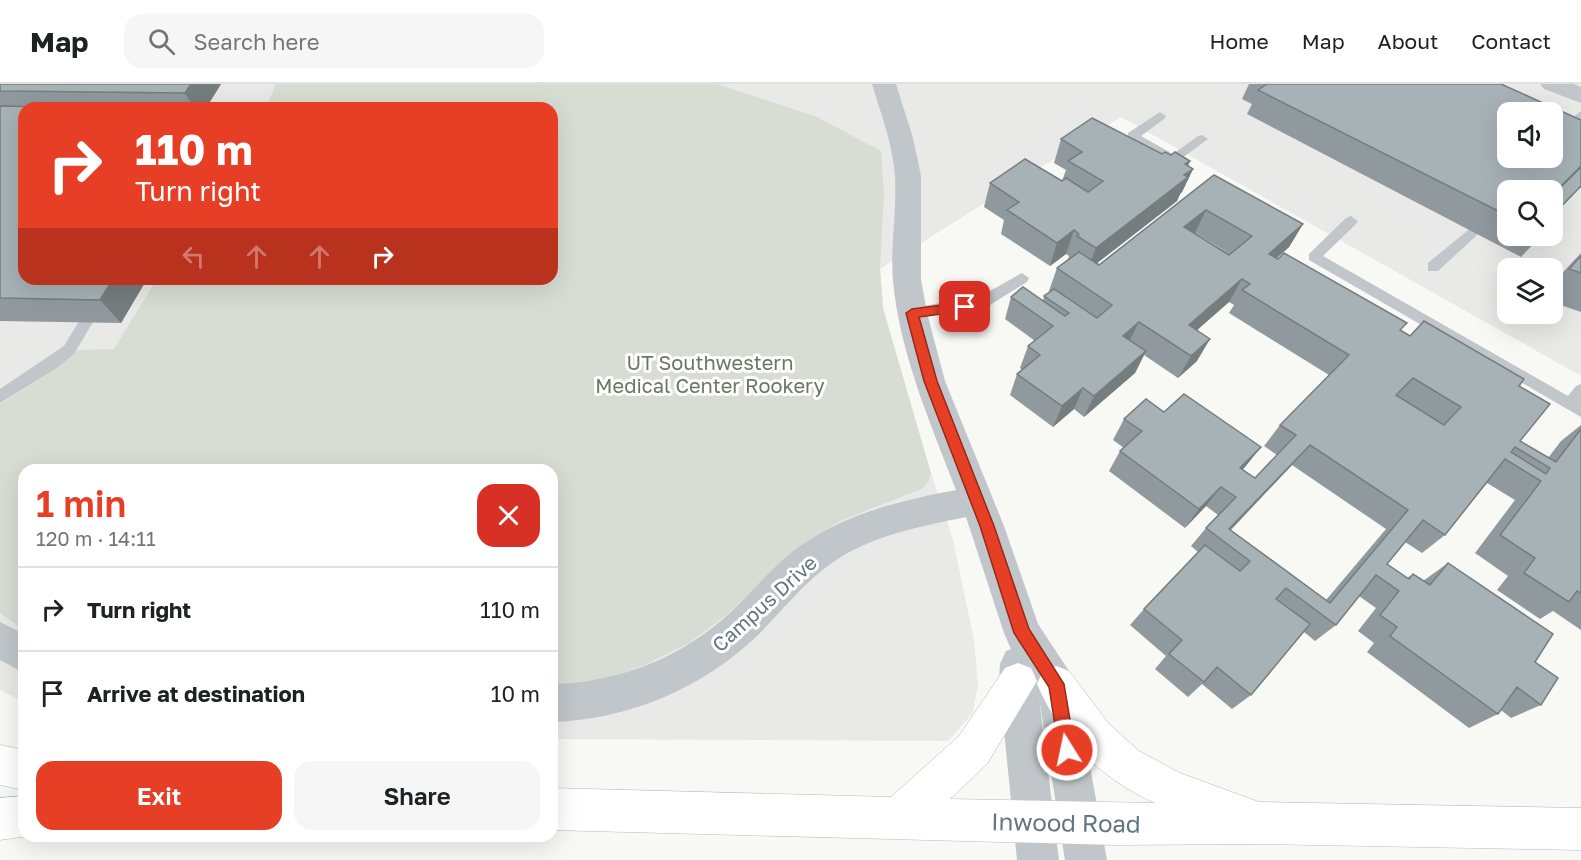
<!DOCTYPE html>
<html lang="en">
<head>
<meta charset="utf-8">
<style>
	body { margin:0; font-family:"Golos Text",sans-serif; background:#f6f6f6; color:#202124; height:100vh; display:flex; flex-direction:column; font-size:22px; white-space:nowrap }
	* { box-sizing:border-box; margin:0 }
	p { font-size:20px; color:#757577 }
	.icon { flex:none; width:33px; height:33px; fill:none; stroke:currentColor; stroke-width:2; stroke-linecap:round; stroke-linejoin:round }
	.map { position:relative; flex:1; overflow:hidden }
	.details { position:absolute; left:18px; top:380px; width:540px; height:378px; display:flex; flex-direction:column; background:#fff; border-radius:18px; box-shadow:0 6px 24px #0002 }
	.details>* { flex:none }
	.banner { position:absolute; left:18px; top:18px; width:540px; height:183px; border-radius:18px; box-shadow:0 6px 24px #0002; background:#e73f26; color:#fff; overflow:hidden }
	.tools { position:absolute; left:1497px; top:18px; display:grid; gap:12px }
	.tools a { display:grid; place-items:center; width:66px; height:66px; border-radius:12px; background:#fff; box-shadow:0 6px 24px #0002; font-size:30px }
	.pin { position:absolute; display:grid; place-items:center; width:51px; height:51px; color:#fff; margin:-26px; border-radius:12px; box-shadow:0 3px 9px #0006 }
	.me { position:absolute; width:66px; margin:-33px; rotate:350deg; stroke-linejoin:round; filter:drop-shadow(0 0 4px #0008) }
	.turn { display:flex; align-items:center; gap:21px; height:126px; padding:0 18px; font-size:27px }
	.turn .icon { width:78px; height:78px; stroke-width:2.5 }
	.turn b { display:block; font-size:42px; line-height:51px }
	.lanes { display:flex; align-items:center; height:57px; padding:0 18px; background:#0003; justify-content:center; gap:30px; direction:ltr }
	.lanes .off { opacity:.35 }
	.round { display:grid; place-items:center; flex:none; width:63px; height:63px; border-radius:18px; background:#f6f6f6 }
	.overview { display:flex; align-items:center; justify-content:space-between; height:102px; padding:0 18px }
	h1 { font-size:36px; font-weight:600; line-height:45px; color:#e73f26 }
	.button { display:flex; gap:12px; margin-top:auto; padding:12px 18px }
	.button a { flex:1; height:69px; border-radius:18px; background:#e73f26; color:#fff; font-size:24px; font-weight:600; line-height:69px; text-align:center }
	.button a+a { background:#f6f6f6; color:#202124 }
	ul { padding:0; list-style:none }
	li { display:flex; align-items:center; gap:18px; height:84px; padding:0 18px; border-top:2px solid #e0e0e0 }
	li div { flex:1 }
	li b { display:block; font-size:22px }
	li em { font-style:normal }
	header { display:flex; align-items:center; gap:36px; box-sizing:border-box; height:84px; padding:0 30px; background:#fff; border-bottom:2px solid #e0e0e0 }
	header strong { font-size:28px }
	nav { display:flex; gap:33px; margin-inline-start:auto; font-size:21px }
	.search { width:420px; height:54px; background:#f6f6f6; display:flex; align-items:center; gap:15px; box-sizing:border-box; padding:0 21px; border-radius:18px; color:#757577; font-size:22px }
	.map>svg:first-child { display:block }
</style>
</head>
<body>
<header>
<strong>Map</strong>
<div class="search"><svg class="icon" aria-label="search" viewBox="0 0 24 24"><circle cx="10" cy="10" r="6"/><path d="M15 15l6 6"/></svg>Search here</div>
<nav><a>Home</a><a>Map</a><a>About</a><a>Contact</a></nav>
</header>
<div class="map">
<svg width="1581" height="776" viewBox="0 0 1581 776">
	<rect width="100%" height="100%" fill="#f8f8f5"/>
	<path fill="#e9e9e8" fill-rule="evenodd" d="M0,0H1581V292L1121,33L880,185L883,224L906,312L953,456L974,556L978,600L973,629L948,657L552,655V386H24V618L0,606ZM24,24H552V195H24ZM1508,28H1552V74H1508ZM1508,106H1552V152H1508ZM1508,184H1552V230H1508Z"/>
	<polygon fill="#d8ddd4" points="276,0 717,0 817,33 881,67 884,110 880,185 883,224 931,389 929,397 922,405 842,436 807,457 726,531 689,559 645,581 606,595 552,600 552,386 24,386 24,546 0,529 0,320 60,282 77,266 114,265 157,195 552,195 552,24 266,24"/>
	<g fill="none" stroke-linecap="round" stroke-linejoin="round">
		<g stroke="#b0b8bc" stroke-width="1">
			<g id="secondary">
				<path d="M1018,579L1031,584L1037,597L987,680L950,715L1155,719C1101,695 1060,654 1037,600L1043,587L1056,582L1069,587L1109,640L1139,667L1180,689L1259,718L1581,724V766L1261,760L1115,761L552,746V704L891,713L959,652L1005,584Z"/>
				<polygon points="24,712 24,752 29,752 0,756 0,714"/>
			</g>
		</g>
		<g stroke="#b2b8bb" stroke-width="1">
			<polygon id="primary" points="0,661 24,666 24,706 0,701"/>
		</g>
		<g fill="#c0c6c9" fill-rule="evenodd">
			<polygon points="1581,27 1581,38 1565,53 1557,53 1557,47"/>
			<polygon points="1160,28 1166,32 1164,35 1141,52 1173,70 1198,52 1202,51 1208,55 1174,80 1128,55 1128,49"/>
			<polygon points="1351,132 1358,137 1356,140 1323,172 1568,312 1576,302 1581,300 1581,333 1309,176 1309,170 1346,134"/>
			<polygon points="1472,143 1479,148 1477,151 1438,187 1428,187 1428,179"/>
			<polygon points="1022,189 1029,194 1027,198 990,221 912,234 905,229 912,224 981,212"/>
			<polygon points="86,233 93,238 74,270 57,284 0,319 0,305 64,262 81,234"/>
		</g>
		<g fill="#c0c6c9" fill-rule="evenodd">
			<path d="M872,0H896L913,54L921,92V195L927,229L945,297L1004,442L1038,540L1069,587L1075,600L1107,776H1065L1039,614L1059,776H1017L999,597L1000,580L1006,567L1011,565L1004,549L966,433C923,442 879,450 841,473C808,493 785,524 758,551C703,604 628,636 552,638V600C621,598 682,574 733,526C757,503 778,476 806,458C851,428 904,416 956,406C930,338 900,270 893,197C890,163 897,127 895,93C893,61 881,30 872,0Z"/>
			<polygon points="1540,0 1573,0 1581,3 1581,19 1544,5"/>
			<polygon points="0,538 24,550 24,589 0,576"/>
		</g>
		<use href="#secondary" fill="#fff" fill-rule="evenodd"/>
		<use href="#primary" fill="#fff" fill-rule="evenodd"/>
	</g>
	<g fill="#90999d" fill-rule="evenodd">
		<polygon points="0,0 221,0 206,24 24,24 24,195 147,195 121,239 0,237"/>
		<polygon points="1249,0 1501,0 1581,36 1581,104 1508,106 1508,152 1541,152 1521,173 1247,30 1252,20 1242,15"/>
		<path d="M1061,55L1171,71L1190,77L1188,82L1193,85L1182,108L1180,110L1177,117L1097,179L1099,181L1214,91L1303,140L1289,163L1277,174L1410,252L1519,302L1520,357L1548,374L1561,357L1581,341V546L1553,527L1540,535L1497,506L1508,492L1475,469L1515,416L1487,399L1445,451L1422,469L1405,458L1387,480L1407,494L1413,490L1423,497L1448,479L1535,578L1541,621L1511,634L1501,626L1498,630L1469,644L1367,568L1374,559L1358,547L1376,524L1359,512L1336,541L1315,557L1304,548L1251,611L1232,625L1202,600L1188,613L1155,585L1166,572L1130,541L1144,525L1198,468L1191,462L1206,444L1218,431L1206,422L1185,444L1109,387L1120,367L1124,364L1113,356L1124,335L1164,328L1261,363L1243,385L1255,394L1277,371L1264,362L1280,341L1329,291L1229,229L1234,221L1229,218L1196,246L1197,277L1178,294L1144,271L1135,289L1084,333L1074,325L1053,343L1010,311L1017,290L1022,286L1020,284L1028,262L1035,257L1005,235L1011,213L1043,217L1044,212L1050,208L1049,207L1057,184L1068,175L1069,172L1066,170L1050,182L1001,150L1004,136L984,123L990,99L1062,97L1066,86L1054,79ZM1195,149L1230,170L1194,150ZM1292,381L1386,445L1326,516L1231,446Z"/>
		<polygon points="1581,169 1581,228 1552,218 1552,200"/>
	</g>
	<g fill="#757d7f">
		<polygon points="191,0 221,0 206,24 194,24 185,9"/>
		<polygon points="1190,77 1180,99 1184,91 1193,85 1182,108 1180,110 1177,117 1087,187 1096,164"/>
		<polygon points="1206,126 1195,149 1173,167 1184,143"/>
		<polygon points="1303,140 1289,163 1255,193 1269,170"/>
		<polygon points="1074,146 1066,170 1050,182 1057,159"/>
		<polygon points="113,195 147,195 121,239 100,216"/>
		<polygon points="1242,195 1229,218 1177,264 1189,241"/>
		<polygon points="1139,238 1128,260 1123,252"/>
		<polygon points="1210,255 1197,277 1178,294 1191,272"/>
		<polygon points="1146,267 1135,289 1084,333 1094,312"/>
		<polygon points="1083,304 1074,325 1053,343 1062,322"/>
		<polygon points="1310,361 1292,381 1221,455 1229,445"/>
		<polygon points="1261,363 1245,383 1225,403 1240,384"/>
		<polygon points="1221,403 1206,422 1185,444 1199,425"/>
	</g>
	<g fill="#a7b2b6" stroke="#757d7f" stroke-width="1.5" fill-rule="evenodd">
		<polygon points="0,0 191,0 185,9 0,7"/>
		<path d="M1267,0H1501L1581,36V82L1552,111V106H1508V132L1258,6ZM1508,28H1552V74H1508Z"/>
		<polygon points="0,22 97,24 24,24 24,195 113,195 100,216 0,214"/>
		<polygon points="217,22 240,22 239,24 216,24"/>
		<polygon points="1092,34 1162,70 1165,68 1171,71 1175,68 1190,77 1185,80 1193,85 1184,91 1188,93 1096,164 1077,152 1079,150 1074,146 1057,159 1007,126 1019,118 990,99 1025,75 1062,97 1066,94 1088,108 1103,97 1068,77 1082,68 1061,55"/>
		<polygon points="1581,83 1581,102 1553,131 1552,131 1552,112"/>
		<path d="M1214,91L1303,140L1269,170L1278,175L1284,169L1407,239L1400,246L1410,252L1424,237L1524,295L1519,302L1550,320L1520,357L1556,378L1581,345V509L1577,507L1569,518L1524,489L1535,474L1500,451L1541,397L1505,375L1445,451L1423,436L1387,480L1409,495L1413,490L1430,501L1448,479L1553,550L1535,578L1558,594L1541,621L1517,603L1498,630L1390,552L1397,543L1380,531L1399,507L1376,491L1336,541L1286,504L1276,515L1310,540L1251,611L1217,583L1204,598L1169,570L1182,556L1144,525L1205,461L1240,487L1250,477L1206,444L1236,413L1221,403L1199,425L1120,367L1142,347L1124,335L1146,315L1164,328L1184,310L1261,363L1240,384L1255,394L1296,351L1280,341L1349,271L1242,206L1250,200L1242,195L1189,241L1210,255L1191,272L1139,238L1123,252L1146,267L1094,312L1083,304L1062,322L1017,290L1040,271L1028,262L1053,242L1011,213L1023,203L1065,232L1069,229L1044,212L1054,205L1097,234L1112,221L1057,184L1079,168L1099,181ZM1206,126L1252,152L1229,171L1184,143ZM1413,294L1461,323L1444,341L1396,311ZM1310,361L1408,426L1330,519L1229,445ZM1515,363L1550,384L1546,390L1511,368Z"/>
		<polygon points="1552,131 1558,133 1552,139"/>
		<polygon points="1581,172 1581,189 1569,185"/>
	</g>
	<polygon fill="#e73f26" stroke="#962919" stroke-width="1.5" points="965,218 969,219 969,226 919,233 937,297 994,442 1029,545 1064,600 1075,666 1073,671 1067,674 1061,671 1059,666 1049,603 1014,549 980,442 924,297 906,229 912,225"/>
	<g text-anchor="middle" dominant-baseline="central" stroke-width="6" stroke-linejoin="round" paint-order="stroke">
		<g font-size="20" fill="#687861" stroke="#fff">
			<text x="710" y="278">UT Southwestern<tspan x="710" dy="23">Medical Center Rookery</tspan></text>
		</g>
		<g font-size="20" fill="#627680" stroke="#fff">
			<text transform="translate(764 519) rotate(-42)">Campus Drive</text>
		</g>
		<g font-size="24" fill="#627680" stroke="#fff">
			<text transform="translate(1066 738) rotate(1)">Inwood Road</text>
		</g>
	</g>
</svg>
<div class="tools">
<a><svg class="icon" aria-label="sound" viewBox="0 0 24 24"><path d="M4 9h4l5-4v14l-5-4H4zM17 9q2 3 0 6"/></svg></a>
<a><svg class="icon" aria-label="search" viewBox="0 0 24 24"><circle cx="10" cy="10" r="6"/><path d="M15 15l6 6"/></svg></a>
<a><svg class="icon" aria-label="layers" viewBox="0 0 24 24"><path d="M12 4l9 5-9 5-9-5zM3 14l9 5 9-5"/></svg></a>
</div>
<div class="pin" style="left:965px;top:223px;background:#d93025"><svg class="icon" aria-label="arrive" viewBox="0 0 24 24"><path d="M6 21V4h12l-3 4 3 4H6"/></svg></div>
<svg class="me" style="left:1067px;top:666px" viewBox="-20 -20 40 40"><circle r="17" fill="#e73f26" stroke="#fff" stroke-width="3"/><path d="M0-11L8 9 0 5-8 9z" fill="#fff"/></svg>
<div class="banner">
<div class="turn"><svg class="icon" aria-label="right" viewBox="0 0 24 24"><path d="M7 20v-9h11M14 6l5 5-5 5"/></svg><div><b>110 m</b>Turn right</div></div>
<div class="lanes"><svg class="icon off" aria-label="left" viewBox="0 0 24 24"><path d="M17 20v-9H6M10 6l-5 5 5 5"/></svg><svg class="icon off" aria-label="ahead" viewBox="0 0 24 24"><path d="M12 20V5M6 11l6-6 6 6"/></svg><svg class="icon off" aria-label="ahead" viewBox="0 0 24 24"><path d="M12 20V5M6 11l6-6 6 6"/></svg><svg class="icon" aria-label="right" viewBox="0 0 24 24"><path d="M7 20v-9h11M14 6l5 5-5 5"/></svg></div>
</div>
<section class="details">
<div class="overview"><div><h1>1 min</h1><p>120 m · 14:11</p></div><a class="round" style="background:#d93025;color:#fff"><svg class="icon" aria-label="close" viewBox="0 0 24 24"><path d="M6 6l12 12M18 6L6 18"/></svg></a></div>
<ul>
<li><svg class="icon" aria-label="right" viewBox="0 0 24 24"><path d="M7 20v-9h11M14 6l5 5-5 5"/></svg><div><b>Turn right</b></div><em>110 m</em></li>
<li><svg class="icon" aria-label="arrive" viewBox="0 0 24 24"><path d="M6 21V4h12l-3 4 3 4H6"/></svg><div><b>Arrive at destination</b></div><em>10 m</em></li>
</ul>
<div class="button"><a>Exit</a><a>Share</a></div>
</section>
</div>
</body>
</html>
